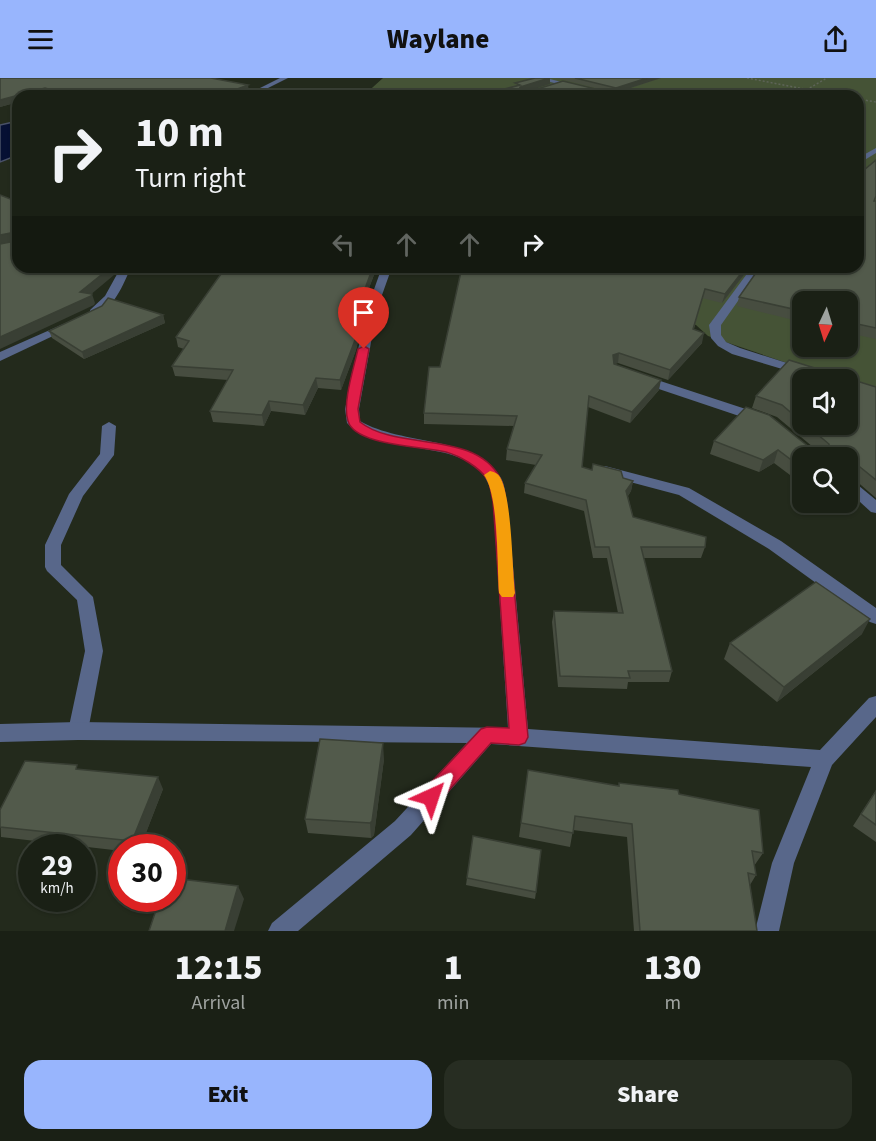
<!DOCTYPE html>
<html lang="en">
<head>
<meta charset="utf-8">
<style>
	body { margin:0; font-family:"Source Sans 3",sans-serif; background:#272d22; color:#f1f3f6; height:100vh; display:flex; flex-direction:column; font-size:22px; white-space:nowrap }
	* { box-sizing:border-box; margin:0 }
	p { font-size:20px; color:#9fa3a0 }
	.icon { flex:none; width:33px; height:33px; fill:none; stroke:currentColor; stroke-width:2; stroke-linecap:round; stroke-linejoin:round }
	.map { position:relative; height:853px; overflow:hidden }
	.sheet { display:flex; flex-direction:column; background:#1a2015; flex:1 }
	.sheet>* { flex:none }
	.banner { position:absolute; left:12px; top:12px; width:852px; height:183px; border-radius:18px; box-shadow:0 2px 4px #0004,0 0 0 2px #383e34; background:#1a2015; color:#f1f3f6; overflow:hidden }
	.needle { width:39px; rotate:184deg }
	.tools { position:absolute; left:792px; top:213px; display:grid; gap:12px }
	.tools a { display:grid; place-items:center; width:66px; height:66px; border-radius:12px; background:#1a2015; box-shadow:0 2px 4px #0004,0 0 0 2px #383e34; font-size:30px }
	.speed { position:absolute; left:18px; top:756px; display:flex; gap:12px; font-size:30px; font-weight:700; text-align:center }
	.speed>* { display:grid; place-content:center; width:78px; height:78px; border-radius:50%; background:#1a2015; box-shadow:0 2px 4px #0004,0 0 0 2px #383e34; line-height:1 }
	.speed small { font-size:15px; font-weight:400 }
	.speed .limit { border:9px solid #d22; background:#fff; color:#111 }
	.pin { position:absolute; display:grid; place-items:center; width:51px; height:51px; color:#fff; margin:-62px -26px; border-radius:50% 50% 50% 0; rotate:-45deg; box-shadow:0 0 6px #0007 }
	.pin .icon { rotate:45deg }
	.me { position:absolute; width:66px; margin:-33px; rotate:42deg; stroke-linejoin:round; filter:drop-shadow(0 0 4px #0008) }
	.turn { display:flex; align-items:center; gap:21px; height:126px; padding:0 24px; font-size:27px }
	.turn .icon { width:78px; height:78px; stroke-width:2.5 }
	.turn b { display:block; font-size:42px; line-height:51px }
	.lanes { display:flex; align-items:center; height:57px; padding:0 24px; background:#0003; justify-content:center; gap:30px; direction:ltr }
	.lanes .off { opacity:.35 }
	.eta { display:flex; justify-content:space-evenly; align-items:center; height:102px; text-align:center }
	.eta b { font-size:36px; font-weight:800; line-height:42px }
	.cta { display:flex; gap:12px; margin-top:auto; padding:12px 24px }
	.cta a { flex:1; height:69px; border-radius:18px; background:#98b5fd; color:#111; font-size:24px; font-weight:800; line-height:69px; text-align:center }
	.cta a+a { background:#272d22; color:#f1f3f6 }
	header { display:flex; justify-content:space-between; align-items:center; height:78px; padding:0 24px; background:#98b5fd; color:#111; font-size:27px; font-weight:800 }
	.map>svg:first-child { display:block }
</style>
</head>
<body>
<header><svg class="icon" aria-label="menu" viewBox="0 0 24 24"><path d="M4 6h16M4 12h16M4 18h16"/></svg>Waylane<svg class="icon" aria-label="share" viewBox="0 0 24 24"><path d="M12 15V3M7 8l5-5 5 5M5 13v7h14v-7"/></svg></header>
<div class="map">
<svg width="876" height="853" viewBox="0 0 876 853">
	<rect width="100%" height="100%" fill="#232a1c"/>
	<path fill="#455336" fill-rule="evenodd" d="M383,0H876V316L848,302L834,301L708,258L696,247L598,223L593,189H858V18H363ZM802,224H848V268H802Z"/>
	<polygon fill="#061033" stroke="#495167" stroke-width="1.5" points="18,43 18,77 0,84 0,47"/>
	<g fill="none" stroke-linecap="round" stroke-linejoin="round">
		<g stroke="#5e6458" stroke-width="1.5" stroke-dasharray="2 2" stroke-linecap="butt">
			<polyline points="747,0 841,18"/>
			<polyline points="796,18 827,0"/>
			<polyline points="858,21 876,24"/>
		</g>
		<g fill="#58678a" fill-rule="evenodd">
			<polygon points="752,189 762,189 721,247 721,257 726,264 740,270 840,302 819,302 732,276 718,268 711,260 709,247"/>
			<polygon points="109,344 116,348 114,377 83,418 61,467 61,487 93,519 103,573 88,653 85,659 78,662 71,659 68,653 85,573 77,522 47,493 45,489 45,467 69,416 100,376 102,348"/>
		</g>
		<g fill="#58678a" fill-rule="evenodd">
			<polygon points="280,0 288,0 252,18 244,18"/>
			<polygon points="535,0 546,0 616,18 605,18"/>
			<polygon points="876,70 876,75 858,86 858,80"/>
			<path d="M121,189H131C124,205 111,239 90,236V232L105,218Z"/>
			<path d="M382,189H392L377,231L359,331L360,343C402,368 476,357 501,400C505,407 505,416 507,423L528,651L820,672L869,620L876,618V639L832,687L794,785L779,853H755L772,785L811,689L491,666L411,757L298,853H268L272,845L395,743L467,665L78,662L0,664V646L78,644L508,650L493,423C491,417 491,410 488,405C469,358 378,380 347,345L345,331L367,231Z"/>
			<polygon points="68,244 72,245 72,249 0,283 0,274"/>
			<polygon points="642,297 764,337 766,340 759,344 754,343 638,304 636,301"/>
			<polygon points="605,388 689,410 781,463 876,530 876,546 870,544 769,471 679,417 600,396 598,393 600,390"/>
			<polygon points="848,401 853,403 876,422 876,435 871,434 848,413"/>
		</g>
	</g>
	<g fill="#474d40" fill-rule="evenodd">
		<polygon points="0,0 249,13 236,18 54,18 47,16 39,18 18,18 18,24 0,29"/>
		<polygon points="556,0 661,0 615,15"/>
		<polygon points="874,123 876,123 876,261 848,255 848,224 802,224 802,244 737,228 739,219"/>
		<polygon points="226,189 377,189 369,210 369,217 356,272 341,312 318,310 305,337 271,333 264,348 213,344 210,333 228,302 175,298 172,288 184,271 178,269 176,259"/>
		<polygon points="750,189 722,225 702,220 694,251 702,265 668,302 618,285 614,286 659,312 630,345 588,329 582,389 633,403 631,413 628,418 633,439 705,469 701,480 643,480 672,593 669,604 628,604 627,611 558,609 552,544 554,533 618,535 607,480 593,480 584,433 524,415 525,405 536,387 506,382 507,371 514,348 424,346 424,335 440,289"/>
		<polygon points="163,237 165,245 84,281 52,260 49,253"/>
		<path d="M789,282L876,309V420L854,401L848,397V380H802V406L774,385L759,394L710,376L714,363L746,329L769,337L809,369H813L777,339L752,330L756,318ZM802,302H848V346H802Z"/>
		<polygon points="862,556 777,624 724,581 730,565"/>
		<polygon points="384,681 374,757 371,760 308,755 305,741"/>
		<polygon points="80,691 163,711 140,770 122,770 122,773 1,759 0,732"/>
		<polygon points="528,692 619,708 619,705 679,716 763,775 754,788 756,797 750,807 757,853 634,853 627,759 573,752 570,769 519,759"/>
		<polygon points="876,712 876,764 853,748"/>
		<polygon points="467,800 536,814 535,821 466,807"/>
	</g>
	<g fill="#393f34">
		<polygon points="549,0 550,0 550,6 519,16 520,9"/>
		<polygon points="647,0 661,0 615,15 616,10"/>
		<polygon points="248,7 249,13 236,18 219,18"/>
		<polygon points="45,10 47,16 39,18 18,18 18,24 0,29 0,22"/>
		<polygon points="604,13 603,18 589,18"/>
		<polygon points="16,154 18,164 0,166 0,157"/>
		<polygon points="111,189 118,189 114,197 89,218 92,216 95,225 94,227 0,271 0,259 80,214"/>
		<polygon points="373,189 377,189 369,210 369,217 356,272 341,312 340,302 366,208"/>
		<polygon points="746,189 750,189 722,225 725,216"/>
		<polygon points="163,237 165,245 84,281 82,274"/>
		<polygon points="704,255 702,265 668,302 670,292"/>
		<polygon points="619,275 618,285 611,287 613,277"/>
		<polygon points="316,300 318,310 305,337 303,327"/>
		<polygon points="661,302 659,312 630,345 632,334"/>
		<polygon points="269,323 271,333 264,348 262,337"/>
		<polygon points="778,372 774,385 759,394 763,382"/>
		<polygon points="633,403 631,413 624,424 626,413"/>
		<polygon points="870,541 862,556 777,624 784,609"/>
		<polygon points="383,665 384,681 374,757 371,760 370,745"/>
		<polygon points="158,699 163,711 140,770 135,770 132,763"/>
		<polygon points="238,808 244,821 234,853 225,853"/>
	</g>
	<g fill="#525a4b" stroke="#393f34" stroke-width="1.5">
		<polygon points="0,0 211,0 248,7 219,18 72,18 45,10 0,22"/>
		<polygon points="535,0 549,0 520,9 519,13 531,13 563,3 604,13 589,18 478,18 520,7 515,5"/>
		<polygon points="575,0 647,0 616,10"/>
		<polygon points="876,82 876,118 874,123 876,123 876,250 848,244 848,224 802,224 802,233 739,219 760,189 858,189 858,97"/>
		<polygon points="0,117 18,124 18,189 111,189 80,214 92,216 91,218 0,259 0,166 16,163 16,154 0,157"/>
		<polygon points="226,189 373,189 366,208 369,208 355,262 340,302 316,300 303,327 269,323 262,337 210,333 233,292 172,288 189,263 176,259"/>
		<polygon points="462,189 746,189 725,216 705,211 693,251 704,255 670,292 619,275 613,277 614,286 661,302 632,334 589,318 582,389 592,392 593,386 621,393 623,400 633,403 626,413 633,439 706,459 705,469 641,469 672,593 628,593 630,600 560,598 554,533 623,535 609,469 595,469 586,422 525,405 542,377 507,371 517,338 424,335 429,289 440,289"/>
		<polygon points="108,220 163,237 82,274 49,253 102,228"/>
		<polygon points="789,282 876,309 876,402 860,389 848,381 848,380 843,378 841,380 802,380 802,390 778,372 763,382 714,363 746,329 769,337 809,369 829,369 829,366 805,346 848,346 848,302 802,302 802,344 782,327 756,318"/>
		<polygon points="816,504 870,541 784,609 730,565"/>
		<polygon points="320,661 383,665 372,743 370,745 305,741"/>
		<polygon points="25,683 77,687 76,691 158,699 132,763 0,749 0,732"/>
		<polygon points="528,692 619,708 619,705 678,712 679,716 759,732 763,775 752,773 756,797 748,795 757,853 640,853 632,746 575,738 573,755 521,745"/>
		<polygon points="876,713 876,747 861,736"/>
		<polygon points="473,758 541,772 536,814 467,800"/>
		<polygon points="172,800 238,808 225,853 149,853 160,820 172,820"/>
	</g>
	<path fill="#e11d48" stroke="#92132f" stroke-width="1.5" d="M364,268L369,271L358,331L360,344C396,373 475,352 500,400C504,407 505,416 506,423L528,659L525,665L519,667L491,665L438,725L431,728L424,725L422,719L424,712L481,651L487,649L509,650L493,423C491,417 491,407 487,401C479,389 460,378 446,374C424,368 355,368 348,343C342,325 354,290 358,271Z"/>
	<path fill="#f59e0b" d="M490,393C495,394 499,396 501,401C512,424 512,487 515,515L513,519H502L499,515C497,487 499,418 484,397Z"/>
</svg>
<div class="tools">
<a><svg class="needle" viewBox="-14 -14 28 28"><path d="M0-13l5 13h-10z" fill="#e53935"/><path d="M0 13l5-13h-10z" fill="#9fa3a0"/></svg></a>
<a><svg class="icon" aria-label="sound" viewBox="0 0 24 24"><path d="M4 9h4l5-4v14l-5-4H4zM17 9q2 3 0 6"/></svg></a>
<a><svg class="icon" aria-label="search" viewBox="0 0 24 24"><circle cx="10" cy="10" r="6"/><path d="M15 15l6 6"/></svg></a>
</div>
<div class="speed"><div>29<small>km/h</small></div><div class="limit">30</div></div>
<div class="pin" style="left:364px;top:271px;background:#d93025"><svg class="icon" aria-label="arrive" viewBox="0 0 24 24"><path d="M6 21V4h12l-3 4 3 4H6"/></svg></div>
<svg class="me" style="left:431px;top:719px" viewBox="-20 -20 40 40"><path d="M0-17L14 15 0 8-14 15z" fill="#e11d48" stroke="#fff" stroke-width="4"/></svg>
<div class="banner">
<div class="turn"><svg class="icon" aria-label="right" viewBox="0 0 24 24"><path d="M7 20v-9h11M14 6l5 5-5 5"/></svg><div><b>10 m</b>Turn right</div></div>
<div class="lanes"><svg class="icon off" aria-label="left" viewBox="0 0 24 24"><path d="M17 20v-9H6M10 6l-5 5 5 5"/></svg><svg class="icon off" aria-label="ahead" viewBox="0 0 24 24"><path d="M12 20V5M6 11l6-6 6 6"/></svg><svg class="icon off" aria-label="ahead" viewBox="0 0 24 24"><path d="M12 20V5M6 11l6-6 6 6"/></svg><svg class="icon" aria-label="right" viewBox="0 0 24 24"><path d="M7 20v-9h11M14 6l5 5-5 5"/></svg></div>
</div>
</div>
<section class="sheet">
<div class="eta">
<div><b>12:15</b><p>Arrival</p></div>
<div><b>1</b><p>min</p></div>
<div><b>130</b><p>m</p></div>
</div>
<div class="cta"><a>Exit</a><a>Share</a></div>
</section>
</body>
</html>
